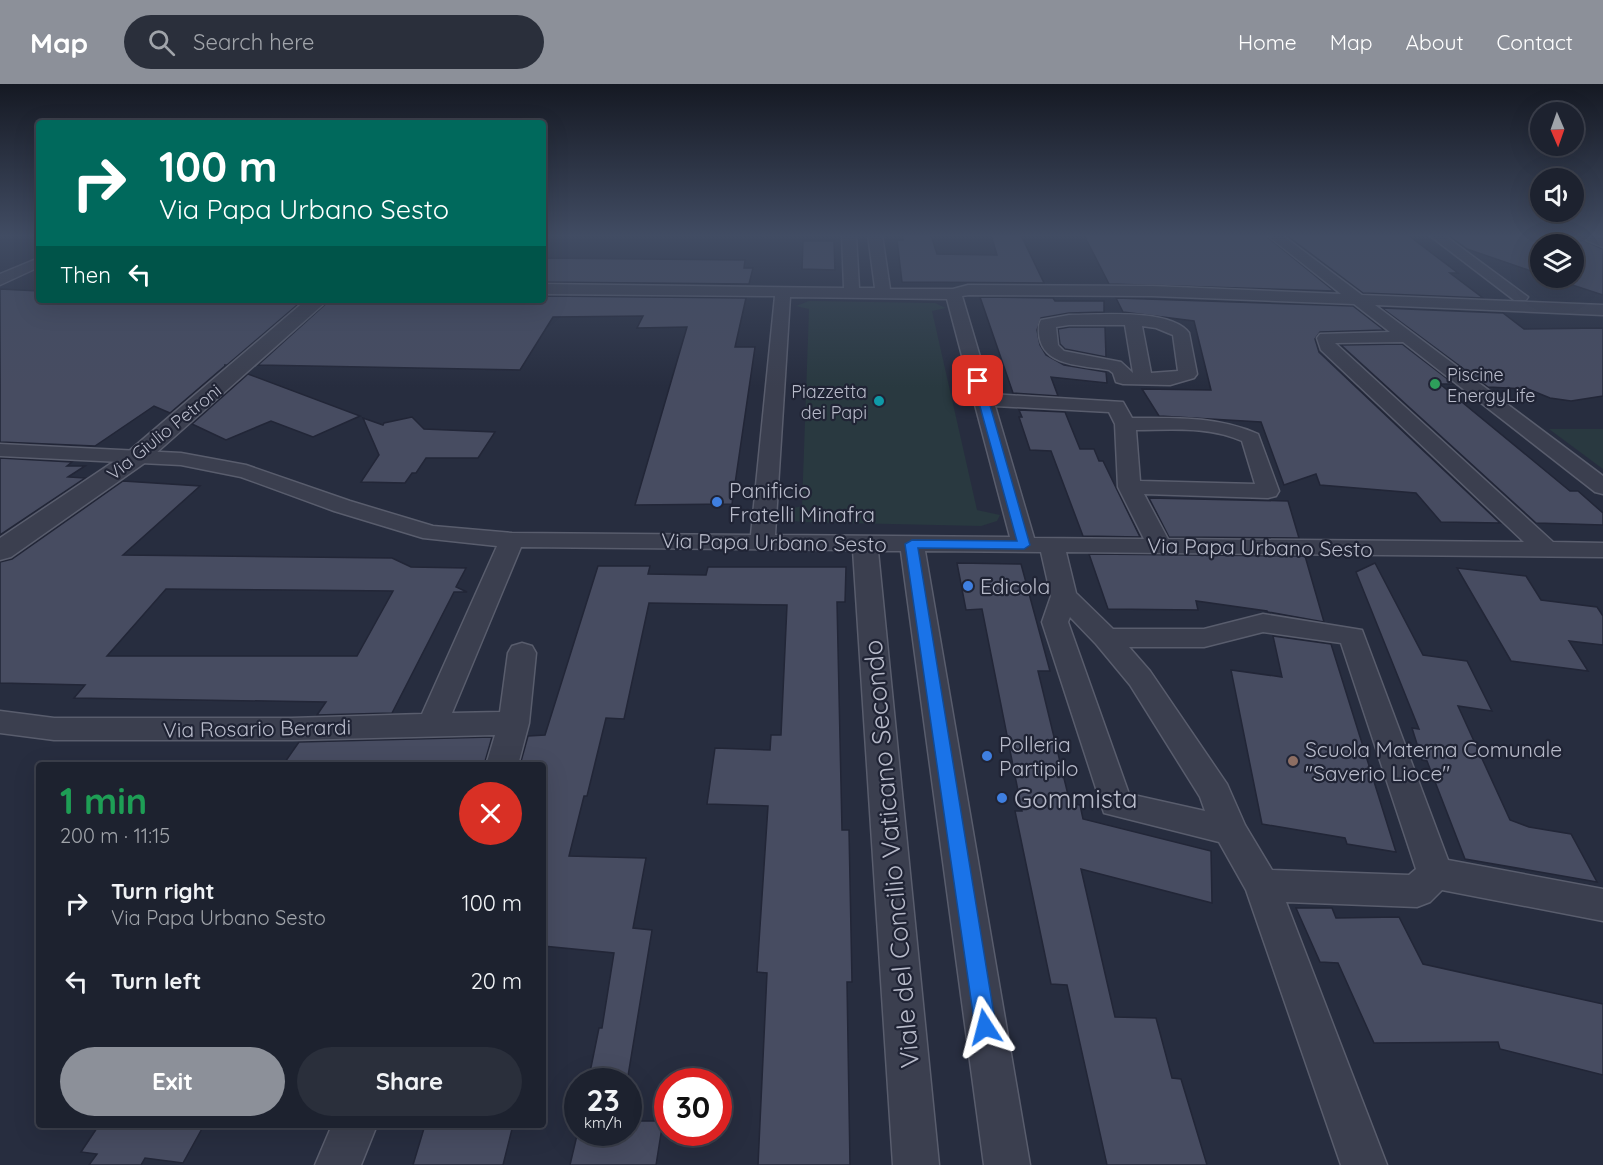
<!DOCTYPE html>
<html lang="en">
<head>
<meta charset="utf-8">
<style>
	body { margin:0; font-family:Quicksand,sans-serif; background:#2a2f3b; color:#f1f3f6; height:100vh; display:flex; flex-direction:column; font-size:22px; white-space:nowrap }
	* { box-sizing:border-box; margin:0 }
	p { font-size:20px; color:#a0a4aa }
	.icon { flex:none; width:33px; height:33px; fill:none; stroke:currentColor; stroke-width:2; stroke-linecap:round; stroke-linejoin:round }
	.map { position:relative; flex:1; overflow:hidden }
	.drawer { position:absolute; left:36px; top:678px; width:510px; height:366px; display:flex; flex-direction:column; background:#1d222f; border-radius:6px; box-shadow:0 6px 24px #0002,0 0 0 2px #3b3f4b }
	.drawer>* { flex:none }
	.top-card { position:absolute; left:36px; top:36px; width:510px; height:183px; border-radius:6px; box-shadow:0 6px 24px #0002,0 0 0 2px #3b3f4b; background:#00695c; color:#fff; overflow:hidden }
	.needle { width:39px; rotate:178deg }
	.fabs { position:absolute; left:1530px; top:18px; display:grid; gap:12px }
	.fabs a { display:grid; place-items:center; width:54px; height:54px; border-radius:50%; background:#1d222f; box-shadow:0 6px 24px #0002,0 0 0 2px #3b3f4b; font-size:30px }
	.speed { position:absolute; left:564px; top:984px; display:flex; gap:12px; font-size:30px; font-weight:700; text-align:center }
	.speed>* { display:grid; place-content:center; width:78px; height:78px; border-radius:50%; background:#1d222f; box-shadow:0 6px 24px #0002,0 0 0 2px #3b3f4b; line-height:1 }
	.speed small { font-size:15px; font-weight:400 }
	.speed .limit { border:9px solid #d22; background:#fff; color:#111 }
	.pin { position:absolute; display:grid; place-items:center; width:51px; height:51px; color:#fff; margin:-26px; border-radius:12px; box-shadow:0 3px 9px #0006 }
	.me { position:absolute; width:66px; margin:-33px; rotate:351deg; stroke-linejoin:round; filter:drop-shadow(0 0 4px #0008) }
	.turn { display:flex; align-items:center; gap:21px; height:126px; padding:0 24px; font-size:27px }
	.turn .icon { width:78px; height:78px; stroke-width:2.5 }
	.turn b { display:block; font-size:42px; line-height:51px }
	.then { display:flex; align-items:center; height:57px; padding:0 24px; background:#0003; gap:12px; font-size:22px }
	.round { display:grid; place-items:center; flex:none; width:63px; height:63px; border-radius:32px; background:#2a2f3b }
	.headline { display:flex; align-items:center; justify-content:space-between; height:102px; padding:0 24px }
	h1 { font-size:36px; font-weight:700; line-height:45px; color:#1e9e55 }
	.cta { display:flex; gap:12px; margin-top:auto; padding:12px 24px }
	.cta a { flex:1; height:69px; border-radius:36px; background:#8c9099; color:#fff; font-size:24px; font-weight:700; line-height:69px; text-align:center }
	.cta a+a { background:#2a2f3b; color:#f1f3f6 }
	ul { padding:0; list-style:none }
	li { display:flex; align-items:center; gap:18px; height:78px; padding:0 24px }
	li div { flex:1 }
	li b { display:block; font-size:22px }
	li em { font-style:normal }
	header { display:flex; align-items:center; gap:36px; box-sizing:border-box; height:84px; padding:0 30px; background:#8c9099; color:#fff }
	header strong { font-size:28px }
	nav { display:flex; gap:33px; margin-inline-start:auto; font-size:21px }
	.search { width:420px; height:54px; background:#2a2f3b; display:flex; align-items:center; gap:15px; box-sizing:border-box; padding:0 21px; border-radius:33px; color:#a0a4aa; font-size:22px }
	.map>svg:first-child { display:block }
</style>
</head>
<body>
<header>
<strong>Map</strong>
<div class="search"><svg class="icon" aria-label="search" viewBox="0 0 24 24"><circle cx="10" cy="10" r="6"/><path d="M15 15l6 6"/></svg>Search here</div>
<nav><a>Home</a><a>Map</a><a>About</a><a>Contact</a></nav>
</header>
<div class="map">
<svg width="1603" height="1081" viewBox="0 0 1603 1081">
	<rect width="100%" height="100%" fill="#272d3f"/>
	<g fill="#293940">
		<path d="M809,217L935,219L946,224L932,227L977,426L1000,431L997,437L981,442L801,438C793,437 785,436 782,427L802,422L809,225L796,222Z"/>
		<polygon points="1549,345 1603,345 1603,385"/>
	</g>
	<g fill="#474c61" stroke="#222637" stroke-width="1.5" fill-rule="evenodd">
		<polygon points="902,151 931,151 937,170 997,171 991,151 1021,151 1044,199 902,198 897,156 903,156"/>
		<polygon points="1084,151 1265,151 1334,207 1109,200"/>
		<polygon points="1286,151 1408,151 1458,189 1450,189 1483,214 1363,209"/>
		<polygon points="1448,151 1571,151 1603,165 1603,211 1551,194 1574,194 1574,160 1540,160 1540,190 1467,165"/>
		<polygon points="803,157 834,157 835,186 802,185"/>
		<polygon points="543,174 745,176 744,184 753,184 749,200 543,198"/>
		<polygon points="0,205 39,207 39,216 303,216 227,281 224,281 226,281 170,329 154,322 95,362 0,358"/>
		<polygon points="543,212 746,214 735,263 755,263 732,420 635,421 687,243 637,244 643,232 553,233 520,286 258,281 330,216 543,217"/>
		<polygon points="980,213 1053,214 1055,217 1104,217 1104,228 1069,229 1041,234 1037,246 1040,261 1046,271 1064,281 1106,288 1107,299 1051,293 1058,312 1013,309"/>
		<polygon points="1116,214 1353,222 1384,246 1320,248 1315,255 1319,268 1500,439 1441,438 1416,409 1320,401 1316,390 1284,401 1261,338 1159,332 1142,305 1211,306 1194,237 1123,228"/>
		<polygon points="1382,224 1503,229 1524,245 1603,244 1603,312 1571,317 1550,314 1528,305 1488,303"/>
		<polygon points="1069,243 1105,243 1106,273 1065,265 1060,260 1058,245"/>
		<polygon points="1402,260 1454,300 1440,300 1570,407 1578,407 1603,429 1603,441 1536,439 1341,261"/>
		<polygon points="248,290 360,332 313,353 271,337 226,356 192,340"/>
		<polygon points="1019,326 1065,328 1080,365 1094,365 1099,377 1103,377 1140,453 1083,452 1051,367 1030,366 1019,333 1022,333"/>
		<polygon points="412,333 424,345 495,348 478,374 426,374 416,389 412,389 405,399 361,398 379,371 363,334 383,341 384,339"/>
		<polygon points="0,374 72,378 67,382 85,382 68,393 85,394 0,451"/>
		<path d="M123,397L200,402L123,471L392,474L411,483L466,484L456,503L467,508H454L392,629L317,631L326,618L74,614L85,601L0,599V478L12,475ZM166,505L289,506L393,507L357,572H107Z"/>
		<polygon points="1149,414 1288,417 1299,454 1169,453"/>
		<polygon points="1089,470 1305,472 1324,538 1268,528 1267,527 1196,517 1198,526 1108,525"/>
		<polygon points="957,479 1021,480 1050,587 1038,587 1070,719 1080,721 1083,735 1211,767 1212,819 1081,785 1115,933 1156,934 1172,994 1181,995 1207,1081 1107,1081 1067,901 1051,900 1015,727 1022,727 982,525 966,526"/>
		<polygon points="1375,479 1423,571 1467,577 1492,627 1458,622 1510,736 1529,743 1571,750 1597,798 1465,775 1427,677 1422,676 1412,644 1419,645 1356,488"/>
		<polygon points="598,482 650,482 648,490 706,491 708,483 846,483 845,518 837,518 842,746 849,746 852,898 847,898 850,1081 758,1081 767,889 757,888 768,722 707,720 715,664 770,666 771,651 781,651 787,521 649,519 624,635 606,634 587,712 584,712 569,772 646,774 633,844 652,846 627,998 588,998 599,944 602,944 614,869 543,862 543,681 520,681 528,652 545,651"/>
		<polygon points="1457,484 1526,492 1541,516 1597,523 1603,532 1603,561 1569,557 1588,587 1511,577"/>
		<polygon points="1273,552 1331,560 1396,768 1347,760 1345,754 1262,740 1231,586 1282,593"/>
		<polygon points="492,653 484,681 283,681 299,658"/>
		<polygon points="1296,824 1332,824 1336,834 1399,833 1423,880 1603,920 1603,991 1500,965 1498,958 1374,959 1338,879 1320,878"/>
		<polygon points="628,1037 663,1037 656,1081 570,1081 578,1047 628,1048"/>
		<polygon points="99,1041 204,1041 183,1079 145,1074 141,1081 89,1081 97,1070 81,1068"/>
		<polygon points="425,1041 513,1041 503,1081 413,1081"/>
	</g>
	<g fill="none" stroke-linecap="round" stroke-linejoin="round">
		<g stroke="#595d6d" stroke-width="3">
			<g id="minor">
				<path d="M842,151H856L859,204H875L868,151H882L890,205H953L968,201L1152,202L1341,210L1267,151H1282L1362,211L1603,221V231L1375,221L1603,392V410L1595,408L1403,258L1335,259L1553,458L1603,459V473L1066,468L1076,509L1113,545H1204L1263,530L1362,546L1448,776L1603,805V837L1442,806L1430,818L1417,823L1286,818L1387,1081H1341L1246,806L1219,758L1104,729L1042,538L1051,512L1041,468L925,467L1030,1081H984L901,467H878L939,1081H893L853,466L521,463L452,629L500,628L508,569L512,562L522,559L532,562L536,569L529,639L518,681H486L495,651L292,656H54L0,649V627L54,634H292L422,630L497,462L423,454L334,427L241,393L181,381L0,372V360L181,369L246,381L350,417L433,442L512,449L751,451L775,212L543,210V200L844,204ZM969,211L1152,212L1354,220L1390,248L1320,250L1317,254L1321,266L1524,458L1168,455L1144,410L1268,414L1276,412L1279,407L1258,350C1217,332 1176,334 1132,334L1123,318L991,310L962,212ZM790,213L947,215L1010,453L775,451ZM995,322L1109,328L1115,340L1118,403L1144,455L1034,454ZM1136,346C1172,346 1208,342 1242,357L1255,400L1140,397ZM1070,533L1096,560L1130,601L1200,713L1205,727L1129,710L1068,538ZM1263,548L1341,559L1416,785L1409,791L1272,786L1245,741L1227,700L1150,587L1129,563H1204Z"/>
				<polygon points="1429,151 1444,151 1528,213 1526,216 1514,216"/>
				<polygon points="1573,151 1593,151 1603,154 1603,163"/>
				<polygon points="39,174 39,183 0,201 0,190"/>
				<path d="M1069,231C1098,231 1171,224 1189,249L1197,290L1194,294L1170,301L1123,300L1116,298L1113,289L1109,286C1082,281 1042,283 1039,250C1039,244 1038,242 1041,236ZM1069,241H1125L1133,289L1121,278L1064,267L1058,261L1056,243ZM1142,242L1156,244L1173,251L1178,287L1151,289Z"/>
				<polygon points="332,1041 377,1041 361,1081 315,1081"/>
			</g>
		</g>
		<g stroke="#595d6d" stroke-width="3">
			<polygon id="tertiary" points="306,216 328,216 146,378 11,473 0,476 0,454 128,368"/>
		</g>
		<use href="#minor" fill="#3b3f4f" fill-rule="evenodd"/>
		<use href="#tertiary" fill="#3b3f4f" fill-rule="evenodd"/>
	</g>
	<linearGradient id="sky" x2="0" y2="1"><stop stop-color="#151923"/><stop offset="0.5" stop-color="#414c63"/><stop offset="1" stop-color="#414c63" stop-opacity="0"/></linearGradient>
	<rect width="1603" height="303" fill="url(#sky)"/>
	<polygon fill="#1a73e8" stroke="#114b97" stroke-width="1.5" points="978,294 983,297 1030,461 1024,465 918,464 996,943 993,950 985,953 978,950 975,943 905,460 912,456 1017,457 973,297"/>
	<circle fill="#2e9e5b" stroke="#202435" stroke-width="2" cx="1435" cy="300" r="6"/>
	<circle fill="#0f9aa8" stroke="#202435" stroke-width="2" cx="879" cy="317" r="6"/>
	<g fill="#3f7fe0" stroke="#202435" stroke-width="2">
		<circle cx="717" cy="418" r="6"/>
		<circle cx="968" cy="502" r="6"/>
		<circle cx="987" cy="672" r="6"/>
		<circle cx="1002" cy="714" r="6"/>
	</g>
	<circle fill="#8d6e63" stroke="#202435" stroke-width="2" cx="1293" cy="677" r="6"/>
	<g text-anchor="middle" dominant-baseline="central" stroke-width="4.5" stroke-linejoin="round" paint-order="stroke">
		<g font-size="18" fill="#b8bbca" stroke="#202435" text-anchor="start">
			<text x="1447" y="290">Piscine<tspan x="1447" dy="21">EnergyLife</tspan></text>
			<text x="867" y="307" text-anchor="end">Piazzetta<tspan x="867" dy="21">dei Papi</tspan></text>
		</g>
		<g font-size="18" fill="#b8bbca" stroke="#202435">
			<text transform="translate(164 348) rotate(-39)">Via Giulio Petroni</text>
		</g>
		<g font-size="21" fill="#b8bbca" stroke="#202435" text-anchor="start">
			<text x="729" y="406">Panificio<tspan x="729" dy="24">Fratelli Minafra</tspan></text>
			<text x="980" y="502">Edicola</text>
			<text x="999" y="660">Polleria<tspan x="999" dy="24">Partipilo</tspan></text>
			<text x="1305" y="665">Scuola Materna Comunale<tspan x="1305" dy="24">"Saverio Lioce"</tspan></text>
		</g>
		<g font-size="21" fill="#b8bbca" stroke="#202435">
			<text transform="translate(774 458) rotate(1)">Via Papa Urbano Sesto</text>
			<text transform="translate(1260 463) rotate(1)">Via Papa Urbano Sesto</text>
			<text transform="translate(257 644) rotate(-1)">Via Rosario Berardi</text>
		</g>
		<g font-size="26" fill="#b8bbca" stroke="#202435" text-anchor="start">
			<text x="1014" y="714">Gommista</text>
		</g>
		<g font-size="26" fill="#b8bbca" stroke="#202435">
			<text transform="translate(891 770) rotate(-95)">Viale del Concilio Vaticano Secondo</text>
		</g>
	</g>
</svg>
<div class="fabs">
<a><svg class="needle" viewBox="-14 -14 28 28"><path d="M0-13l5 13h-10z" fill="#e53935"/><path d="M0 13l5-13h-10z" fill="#a0a4aa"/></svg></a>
<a><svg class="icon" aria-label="sound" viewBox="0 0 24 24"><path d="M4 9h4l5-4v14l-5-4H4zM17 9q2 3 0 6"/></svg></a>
<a><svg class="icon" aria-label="layers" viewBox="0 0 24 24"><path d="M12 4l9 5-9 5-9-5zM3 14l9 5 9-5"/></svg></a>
</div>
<div class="speed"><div>23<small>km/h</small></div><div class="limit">30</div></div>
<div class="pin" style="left:978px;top:297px;background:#d93025"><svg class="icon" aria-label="arrive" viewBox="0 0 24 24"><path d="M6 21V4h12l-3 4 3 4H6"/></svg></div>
<svg class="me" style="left:985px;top:943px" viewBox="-20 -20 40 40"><path d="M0-17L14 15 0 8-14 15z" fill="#1a73e8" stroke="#fff" stroke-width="4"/></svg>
<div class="top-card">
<div class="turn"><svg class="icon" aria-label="right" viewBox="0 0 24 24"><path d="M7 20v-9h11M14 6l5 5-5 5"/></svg><div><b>100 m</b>Via Papa Urbano Sesto</div></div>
<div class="then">Then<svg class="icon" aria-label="left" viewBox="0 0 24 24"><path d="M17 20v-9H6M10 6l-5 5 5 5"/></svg></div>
</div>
<section class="drawer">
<div class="headline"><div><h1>1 min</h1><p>200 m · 11:15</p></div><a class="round" style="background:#d93025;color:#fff"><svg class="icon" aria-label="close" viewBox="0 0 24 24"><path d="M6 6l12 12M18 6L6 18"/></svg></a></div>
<ul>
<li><svg class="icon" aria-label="right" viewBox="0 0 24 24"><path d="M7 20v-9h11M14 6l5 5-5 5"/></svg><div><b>Turn right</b><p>Via Papa Urbano Sesto</p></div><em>100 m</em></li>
<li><svg class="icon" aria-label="left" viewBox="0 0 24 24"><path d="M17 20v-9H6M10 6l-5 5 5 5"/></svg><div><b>Turn left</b></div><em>20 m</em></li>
</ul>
<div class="cta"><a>Exit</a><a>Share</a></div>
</section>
</div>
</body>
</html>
